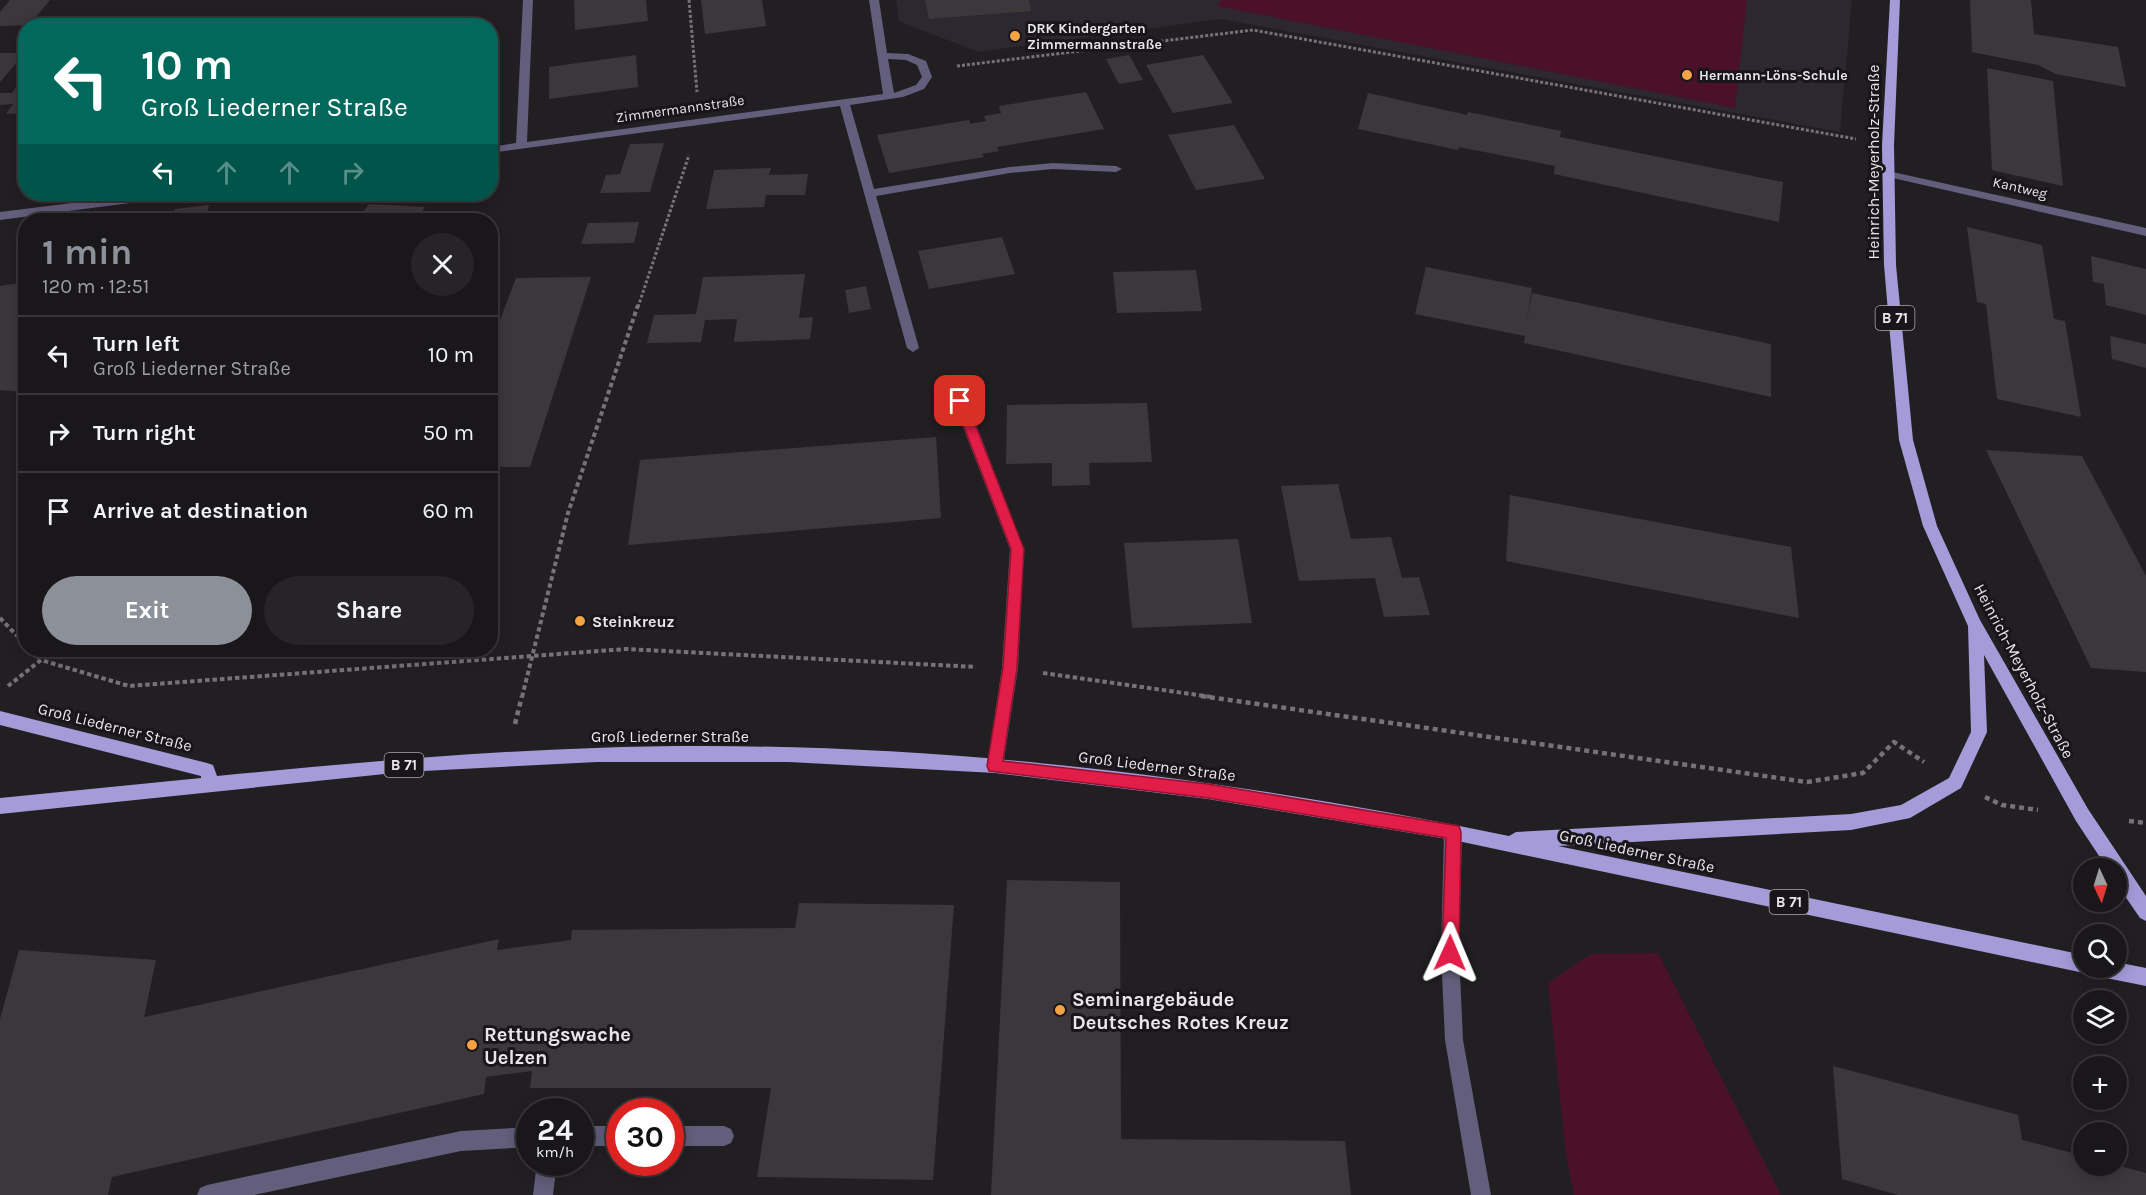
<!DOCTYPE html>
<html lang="en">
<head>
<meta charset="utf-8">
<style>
	body { margin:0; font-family:Karla,sans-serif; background:#272427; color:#f1f3f6; height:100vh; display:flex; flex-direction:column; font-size:22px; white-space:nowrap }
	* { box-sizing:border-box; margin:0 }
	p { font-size:20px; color:#9f9fa2 }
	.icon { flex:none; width:33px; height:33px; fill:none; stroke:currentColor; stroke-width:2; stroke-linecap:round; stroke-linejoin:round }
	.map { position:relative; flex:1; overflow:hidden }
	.drawer { position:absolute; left:18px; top:213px; width:480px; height:444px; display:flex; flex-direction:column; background:#1a171a; border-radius:24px; box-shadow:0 3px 15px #0003,0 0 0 2px #383639 }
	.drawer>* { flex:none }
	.banner { position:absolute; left:18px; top:18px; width:480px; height:183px; border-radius:24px; box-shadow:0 3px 15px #0003,0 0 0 2px #383639; background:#00695c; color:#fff; overflow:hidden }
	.needle { width:39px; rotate:176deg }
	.fabs { position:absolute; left:2073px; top:858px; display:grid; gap:12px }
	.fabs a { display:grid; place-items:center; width:54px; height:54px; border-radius:50%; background:#1a171a; box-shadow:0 3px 15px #0003,0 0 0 2px #383639; font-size:30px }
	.speed { position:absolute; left:516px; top:1098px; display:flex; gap:12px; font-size:30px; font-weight:700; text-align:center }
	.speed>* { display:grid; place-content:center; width:78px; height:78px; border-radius:50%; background:#1a171a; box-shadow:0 3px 15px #0003,0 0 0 2px #383639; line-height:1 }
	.speed small { font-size:15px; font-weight:400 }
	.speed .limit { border:9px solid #d22; background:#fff; color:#111 }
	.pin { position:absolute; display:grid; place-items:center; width:51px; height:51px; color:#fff; margin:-26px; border-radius:12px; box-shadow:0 3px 9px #0006 }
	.me { position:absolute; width:66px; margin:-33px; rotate:1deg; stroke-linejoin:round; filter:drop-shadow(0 0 4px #0008) }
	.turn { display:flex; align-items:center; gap:21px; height:126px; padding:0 24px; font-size:27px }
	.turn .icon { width:78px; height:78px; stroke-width:2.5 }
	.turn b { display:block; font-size:42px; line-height:51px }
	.lanes { display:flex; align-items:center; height:57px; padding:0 24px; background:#0003; justify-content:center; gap:30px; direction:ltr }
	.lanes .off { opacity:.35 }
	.round { display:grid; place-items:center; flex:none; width:63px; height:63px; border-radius:32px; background:#272427 }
	.headline { display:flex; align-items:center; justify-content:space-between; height:102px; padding:0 24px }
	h1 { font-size:36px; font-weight:700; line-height:45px; color:#8c9099 }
	.action { display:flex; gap:12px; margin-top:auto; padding:12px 24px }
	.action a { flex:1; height:69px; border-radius:36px; background:#8c9099; color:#fff; font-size:24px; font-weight:700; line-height:69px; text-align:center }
	.action a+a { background:#272427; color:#f1f3f6 }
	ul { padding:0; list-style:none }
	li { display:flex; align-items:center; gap:18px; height:78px; padding:0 24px; border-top:2px solid #383639 }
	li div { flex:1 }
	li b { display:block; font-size:22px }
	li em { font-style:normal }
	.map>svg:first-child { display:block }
</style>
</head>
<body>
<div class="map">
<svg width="2146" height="1195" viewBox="0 0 2146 1195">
	<rect width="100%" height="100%" fill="#221f23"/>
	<polygon fill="#2d2730" points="896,0 1852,0 1840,132 1220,19 978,52 899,21"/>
	<g fill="#4a1129">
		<polygon points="1221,0 1747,0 1735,108 1217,6"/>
		<polygon points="1658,953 1781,1195 1574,1195 1566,1156 1548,983 1591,954"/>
	</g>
	<g fill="#3c373b">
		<polygon points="10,0 50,0 29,25 0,26 0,12"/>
		<polygon points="574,0 646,0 648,21 575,30"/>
		<polygon points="701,0 762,0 766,26 705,34"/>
		<polygon points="925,0 1029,0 1031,11 929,19"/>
		<polygon points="1970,0 2031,0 2034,34 2118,47 2126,87 2056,74 2038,65 1972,52"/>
		<polygon points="87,22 84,26 44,26 46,23"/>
		<polygon points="0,53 25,53 0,82"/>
		<polygon points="636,55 638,87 549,99 549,67"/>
		<polygon points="1129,55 1143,80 1119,84 1106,59"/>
		<polygon points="1203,55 1233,103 1173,113 1146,65"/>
		<polygon points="1987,68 2053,81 2063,186 1992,170"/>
		<polygon points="20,82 26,82 26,113 6,114 13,104 0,105 0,93 12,93"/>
		<polygon points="1086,92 1104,129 997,147 999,151 982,154 984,157 889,173 877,135 969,120 970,124 986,121 984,116 1001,113 999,106"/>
		<polygon points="1368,93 1467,115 1468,112 1561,131 1560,137 1783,182 1779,222 1554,174 1555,166 1459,147 1458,150 1358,129"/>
		<polygon points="1234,125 1265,179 1196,190 1168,135"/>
		<polygon points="664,143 650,192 600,193 606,175 620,174 630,144"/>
		<polygon points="771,168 769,175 808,174 805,195 766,195 764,207 706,209 714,170"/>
		<polygon points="369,204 425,207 416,220 357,220"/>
		<polygon points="209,205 205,220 171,220 175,209"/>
		<polygon points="639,222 634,243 581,244 588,223"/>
		<polygon points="1967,227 2042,245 2054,319 2065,321 2081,417 1997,399 1986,304 1977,302"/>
		<polygon points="1002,237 1015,274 929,289 918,251"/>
		<polygon points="2091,256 2146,269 2146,315 2106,305 2104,284 2093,282"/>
		<polygon points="1426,267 1532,288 1526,326 1532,293 1771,344 1771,397 1524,343 1525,336 1415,314"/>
		<polygon points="1196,270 1202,311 1117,313 1113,272"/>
		<polygon points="805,274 799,318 813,317 810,339 734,342 737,319 705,320 701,342 647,343 654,315 696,314 703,277"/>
		<polygon points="591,277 530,467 490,467 490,390 499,368 490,367 490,346 516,278"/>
		<polygon points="26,282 26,350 21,359 26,360 26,392 0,390 0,286"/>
		<polygon points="866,286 871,309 849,313 845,290"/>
		<polygon points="2110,336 2146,344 2146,368 2112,359"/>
		<polygon points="1147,403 1152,462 1089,463 1090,485 1052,486 1052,463 1006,464 1007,405"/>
		<polygon points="936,437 941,518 628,545 640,460"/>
		<polygon points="1986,450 2082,456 2146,576 2146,672 2091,668"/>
		<polygon points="1338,484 1351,539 1391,537 1402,578 1419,577 1430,615 1384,617 1375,578 1299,581 1281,486"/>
		<polygon points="1510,495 1791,547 1799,618 1506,561"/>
		<polygon points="1238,539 1252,623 1132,628 1124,543"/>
		<polygon points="1007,880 1120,882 1121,1139 1345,1141 1351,1195 991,1195"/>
		<polygon points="799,903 954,905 933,1180 757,1177 771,1088 530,1088 532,1071 486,1077 484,1094 112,1177 108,1195 0,1195 0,1019 19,950 156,960 144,1017 499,939 497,950 571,940 572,930 795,928"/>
		<polygon points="1833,1066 2018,1115 2022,1140 2084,1156 2084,1166 2116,1165 2146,1173 2146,1195 1898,1195 1842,1179"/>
	</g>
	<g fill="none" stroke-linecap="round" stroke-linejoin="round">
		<g stroke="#767377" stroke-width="3" stroke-dasharray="3 2" stroke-linecap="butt">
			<polyline points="689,0 697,92"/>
			<polyline points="957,66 1253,30 1856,139"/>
			<polyline points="638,307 689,155"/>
		</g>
		<g stroke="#767377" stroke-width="4" stroke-dasharray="4.5 3" stroke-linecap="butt">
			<polyline points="0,618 26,645"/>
			<polyline points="30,650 41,660"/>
			<polyline points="1043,673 1212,697"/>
			<polyline points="8,686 41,660 129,686 626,649 976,667"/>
			<polyline points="522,697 568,513 638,305"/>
		</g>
		<g stroke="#767377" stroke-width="4.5" stroke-dasharray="5 4" stroke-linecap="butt">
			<polyline points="1201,696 1807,782 1863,773 1894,742 1924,762"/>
			<polyline points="515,724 522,696"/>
			<polyline points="1985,797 2002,805 2038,810"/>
			<polyline points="2129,821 2146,823"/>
		</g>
		<g fill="#625e7b" fill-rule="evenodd">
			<path d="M523,0H533L527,142L883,94L869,0H879L887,53L908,54L926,61L932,77L924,89L903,97L850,105L874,189L1010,167L1053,163L1116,166L1122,169L1116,172L1053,169L1010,173L876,196L919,348L913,352L907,348L840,106L490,153V147L516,143ZM888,59L906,60L917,65L922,77L916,85L894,93Z"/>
			<polygon points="1888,171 2146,228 2146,236 1884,176 1884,172"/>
			<polygon points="144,194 174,194 168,198 0,220 0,212"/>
			<polygon points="952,375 959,380 1024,549 1018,668 1003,766 1001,771 995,773 989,771 987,766 1002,668 1010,549 945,380"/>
			<polygon points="1453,824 1459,826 1462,832 1459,953 1463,1040 1491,1195 1471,1195 1445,1040 1441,953 1444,832 1447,826"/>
			<rect x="580" y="1126" width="40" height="20"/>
			<polygon points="670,1126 724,1126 731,1129 734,1136 731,1143 724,1146 670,1146"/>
			<polygon points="530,1127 530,1147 461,1151 254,1195 197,1195 200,1188 207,1185 461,1131"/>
			<polygon points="537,1162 557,1162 553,1195 533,1195"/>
		</g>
		<g fill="#a59bd9" fill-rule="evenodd">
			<path d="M1890,0H1900L1894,145L1896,265L1913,440L1937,526L1980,620L2088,809L2146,896V921L2140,918L2116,883V868H2107L2076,821L1984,655L1987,732L1961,788L1910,818L1851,830L1558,846L2084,955V968H2092L2090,970L2084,973L1453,840L1208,799L995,773L789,762H597L404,772L0,814V798L201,778V776L0,725V711L207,763L213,765L217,776C343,764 468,752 595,748C901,737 1210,774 1509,836L1516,832L1851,814L1901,805L1949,778L1971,732L1968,626L1923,526L1899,440L1884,265L1882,145Z"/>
			<polygon points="2116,962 2146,968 2146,986 2101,977 2095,974 2092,968 2116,968"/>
		</g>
	</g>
	<polygon fill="#e11d48" stroke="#92132f" stroke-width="1.5" points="960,397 966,401 1024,549 1017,668 1003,761 1208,784 1459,826 1461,832 1459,953 1456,959 1450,962 1445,959 1442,953 1446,838 1208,798 989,771 987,766 1003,668 1011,549 954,401"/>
	<g fill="#f4a344" stroke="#18161a" stroke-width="2">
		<circle cx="1015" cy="36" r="6"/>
		<circle cx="1687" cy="75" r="6"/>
		<circle cx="580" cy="621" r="6"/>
		<circle cx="1060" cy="1010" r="6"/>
		<circle cx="472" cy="1045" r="6"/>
	</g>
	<g text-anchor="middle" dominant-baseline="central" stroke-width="6" stroke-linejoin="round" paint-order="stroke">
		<g font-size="14" font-weight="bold" fill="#e8e6e9" stroke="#18161a" text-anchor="start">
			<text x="1027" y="28">DRK Kindergarten<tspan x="1027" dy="16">Zimmermannstraße</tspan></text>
			<text x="1699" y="75">Hermann-Löns-Schule</text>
		</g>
		<g font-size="14" fill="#e8e6e9" stroke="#18161a">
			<text transform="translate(680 109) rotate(-8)">Zimmermannstraße</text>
			<text transform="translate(2020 188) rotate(13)">Kantweg</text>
		</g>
		<g fill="#18161a" stroke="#aaa8ab" stroke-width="1.5">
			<rect x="1875.5" y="306" width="39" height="24" rx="4.5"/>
			<rect x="384.5" y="753" width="39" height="24" rx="4.5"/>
			<rect x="1769.5" y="890" width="39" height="24" rx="4.5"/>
		</g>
		<g font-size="15" font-weight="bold" fill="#e8e6e9">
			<text x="1895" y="318">B 71</text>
			<text x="404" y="765">B 71</text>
			<text x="1789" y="902">B 71</text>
		</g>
		<g font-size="16" fill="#e8e6e9" stroke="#18161a">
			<text transform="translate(1873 162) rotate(-90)">Heinrich-Meyerholz-Straße</text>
			<text transform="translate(2024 671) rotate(62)">Heinrich-Meyerholz-Straße</text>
			<text transform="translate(115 727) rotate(14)">Groß Liederner Straße</text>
			<text x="670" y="736">Groß Liederner Straße</text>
			<text transform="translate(1157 766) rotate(7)">Groß Liederner Straße</text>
			<text transform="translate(1637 851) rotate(12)">Groß Liederner Straße</text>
		</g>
		<g font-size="16" font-weight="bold" fill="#e8e6e9" stroke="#18161a" text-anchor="start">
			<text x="592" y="621">Steinkreuz</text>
		</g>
		<g font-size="20" font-weight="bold" fill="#e8e6e9" stroke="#18161a" text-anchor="start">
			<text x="1072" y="999">Seminargebäude<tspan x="1072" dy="23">Deutsches Rotes Kreuz</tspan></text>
			<text x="484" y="1034">Rettungswache<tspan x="484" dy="23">Uelzen</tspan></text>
		</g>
	</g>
</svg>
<div class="fabs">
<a><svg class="needle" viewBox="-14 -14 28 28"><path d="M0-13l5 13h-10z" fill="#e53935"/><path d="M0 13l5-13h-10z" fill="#9f9fa2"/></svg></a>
<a><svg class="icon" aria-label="search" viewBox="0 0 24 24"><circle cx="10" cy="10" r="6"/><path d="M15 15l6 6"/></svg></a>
<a><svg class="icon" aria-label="layers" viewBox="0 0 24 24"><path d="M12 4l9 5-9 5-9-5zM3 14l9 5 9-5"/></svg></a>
<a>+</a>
<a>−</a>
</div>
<div class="speed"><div>24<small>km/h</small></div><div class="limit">30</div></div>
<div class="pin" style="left:960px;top:401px;background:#d93025"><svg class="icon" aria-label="arrive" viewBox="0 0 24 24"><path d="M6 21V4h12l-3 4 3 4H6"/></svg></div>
<svg class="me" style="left:1450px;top:953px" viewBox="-20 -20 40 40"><path d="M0-17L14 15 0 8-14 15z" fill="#e11d48" stroke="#fff" stroke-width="4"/></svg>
<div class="banner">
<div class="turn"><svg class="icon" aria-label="left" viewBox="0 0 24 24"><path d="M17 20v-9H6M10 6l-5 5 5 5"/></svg><div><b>10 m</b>Groß Liederner Straße</div></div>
<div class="lanes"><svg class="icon" aria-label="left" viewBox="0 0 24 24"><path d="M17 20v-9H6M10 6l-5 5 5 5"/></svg><svg class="icon off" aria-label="ahead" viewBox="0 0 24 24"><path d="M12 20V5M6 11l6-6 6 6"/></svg><svg class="icon off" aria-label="ahead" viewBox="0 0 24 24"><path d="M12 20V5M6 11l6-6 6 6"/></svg><svg class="icon off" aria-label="right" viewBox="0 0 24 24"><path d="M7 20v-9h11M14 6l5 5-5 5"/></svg></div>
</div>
<section class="drawer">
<div class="headline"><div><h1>1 min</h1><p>120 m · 12:51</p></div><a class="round"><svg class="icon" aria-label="close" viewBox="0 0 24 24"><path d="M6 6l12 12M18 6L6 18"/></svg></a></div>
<ul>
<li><svg class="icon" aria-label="left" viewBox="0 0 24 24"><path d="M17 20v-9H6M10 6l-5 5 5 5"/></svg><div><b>Turn left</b><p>Groß Liederner Straße</p></div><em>10 m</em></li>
<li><svg class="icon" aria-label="right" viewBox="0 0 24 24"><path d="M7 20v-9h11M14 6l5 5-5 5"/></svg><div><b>Turn right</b></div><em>50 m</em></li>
<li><svg class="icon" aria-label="arrive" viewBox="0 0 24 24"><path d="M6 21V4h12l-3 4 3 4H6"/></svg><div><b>Arrive at destination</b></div><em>60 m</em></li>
</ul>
<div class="action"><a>Exit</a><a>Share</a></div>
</section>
</div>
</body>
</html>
